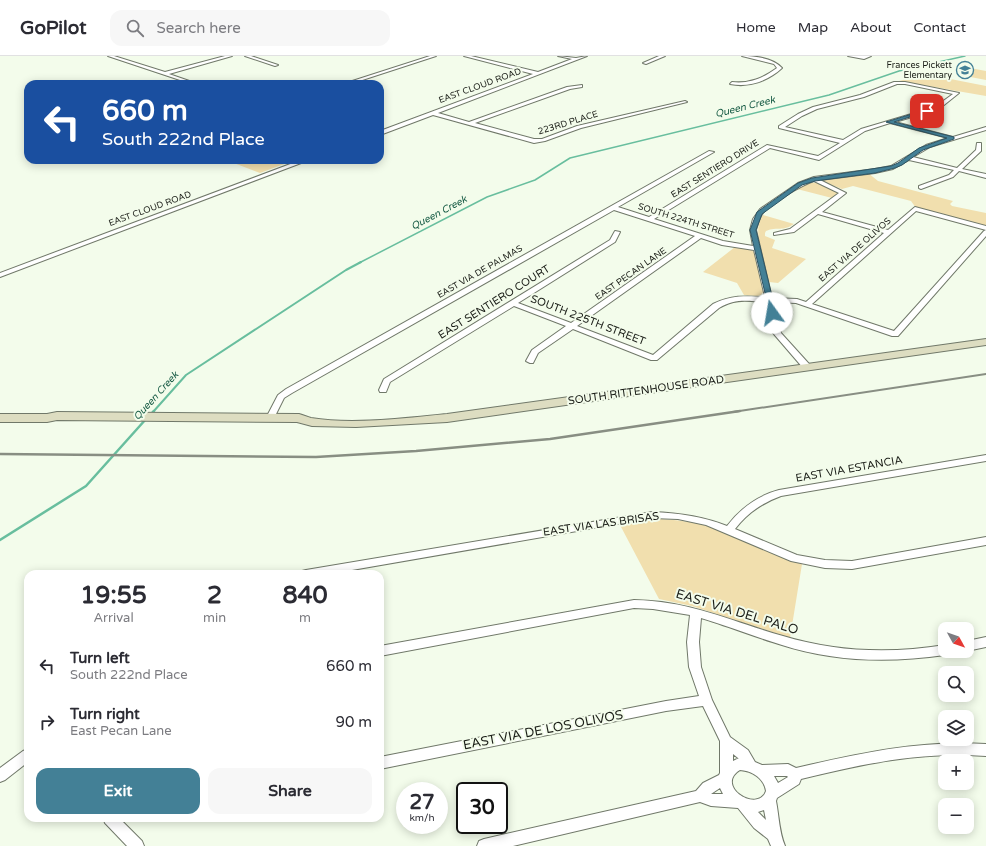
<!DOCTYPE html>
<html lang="en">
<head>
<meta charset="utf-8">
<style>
	body { margin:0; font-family:"Varela Round",sans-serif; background:#f7f7f7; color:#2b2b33; height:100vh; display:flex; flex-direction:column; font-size:15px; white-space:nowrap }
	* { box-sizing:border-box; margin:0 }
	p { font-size:13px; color:#7c7c81 }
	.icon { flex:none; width:22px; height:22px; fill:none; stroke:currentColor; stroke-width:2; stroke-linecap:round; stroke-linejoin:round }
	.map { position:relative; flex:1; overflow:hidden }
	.sheet { position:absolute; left:24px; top:514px; width:360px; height:252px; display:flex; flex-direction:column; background:#fff; border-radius:12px; box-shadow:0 2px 10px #0003 }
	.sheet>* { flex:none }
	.hud { position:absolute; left:24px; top:24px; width:360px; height:84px; border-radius:12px; box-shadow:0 2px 10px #0003; background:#1a4fa0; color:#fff; overflow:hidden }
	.needle { width:26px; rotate:130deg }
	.tools { position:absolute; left:938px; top:566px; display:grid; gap:8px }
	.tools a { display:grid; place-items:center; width:36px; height:36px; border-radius:8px; background:#fff; box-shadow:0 2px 10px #0003; font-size:20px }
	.speed { position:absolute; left:396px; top:726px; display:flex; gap:8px; font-size:20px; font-weight:700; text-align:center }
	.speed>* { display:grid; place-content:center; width:52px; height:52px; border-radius:50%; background:#fff; box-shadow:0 2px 10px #0003; line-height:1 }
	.speed small { font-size:10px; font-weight:400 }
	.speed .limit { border:2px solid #111; border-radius:6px; background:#fff; color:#111 }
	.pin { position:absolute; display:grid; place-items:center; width:34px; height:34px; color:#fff; margin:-17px; border-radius:8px; box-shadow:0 2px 6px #0006 }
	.me { position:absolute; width:44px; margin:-22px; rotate:347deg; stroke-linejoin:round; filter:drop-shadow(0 0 3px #0008) }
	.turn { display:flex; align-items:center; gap:14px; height:84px; padding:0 12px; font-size:18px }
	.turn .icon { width:52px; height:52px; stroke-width:2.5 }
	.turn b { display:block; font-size:28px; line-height:34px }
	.eta { display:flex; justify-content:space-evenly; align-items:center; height:68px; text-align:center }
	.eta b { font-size:24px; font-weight:700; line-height:28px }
	.cta { display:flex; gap:8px; margin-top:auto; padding:8px 12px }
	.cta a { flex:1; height:46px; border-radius:12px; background:#438096; color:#fff; font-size:16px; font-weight:700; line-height:46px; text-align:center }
	.cta a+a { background:#f7f7f7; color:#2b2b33 }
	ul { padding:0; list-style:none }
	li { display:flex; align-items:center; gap:12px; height:56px; padding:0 12px }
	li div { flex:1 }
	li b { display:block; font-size:15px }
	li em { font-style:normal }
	header { display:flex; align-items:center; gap:24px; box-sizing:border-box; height:56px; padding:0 20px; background:#fff; border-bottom:1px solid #e1e1e2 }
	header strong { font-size:19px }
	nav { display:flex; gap:22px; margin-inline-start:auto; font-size:14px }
	.search { width:280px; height:36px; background:#f7f7f7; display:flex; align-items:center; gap:10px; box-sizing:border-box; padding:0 14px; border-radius:12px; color:#7c7c81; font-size:15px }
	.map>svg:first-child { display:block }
</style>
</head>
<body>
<header>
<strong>GoPilot</strong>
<div class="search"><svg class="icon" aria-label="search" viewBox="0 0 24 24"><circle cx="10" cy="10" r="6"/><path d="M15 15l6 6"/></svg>Search here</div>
<nav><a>Home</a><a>Map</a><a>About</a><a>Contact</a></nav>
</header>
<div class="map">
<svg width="986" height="790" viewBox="0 0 986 790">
	<rect width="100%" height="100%" fill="#f3fceb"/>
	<g fill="#f1dfae">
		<polygon points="970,12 986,15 986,24 960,19"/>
		<polygon points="925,18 986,30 986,40 899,25"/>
		<polygon points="226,104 295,104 260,117"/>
		<polygon points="868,117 878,125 953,145 950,148 952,150 986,157 986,170 916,152 911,145 853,130 842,133 819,124"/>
		<polygon points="808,127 819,127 838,137 832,142 797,133"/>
		<path d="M763,159L794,168C782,176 778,170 766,175L765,177V180L775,184L772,192L806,203L778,227L769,226C765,209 751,173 763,159Z"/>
		<polygon points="735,191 750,193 754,196 763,236 761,239 757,240 744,239 737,227 703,216"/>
		<path d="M660,463C678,464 697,466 714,472C744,482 772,499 802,508L790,582L692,550L659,543L620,469Z"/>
	</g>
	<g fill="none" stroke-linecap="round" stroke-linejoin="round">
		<polyline stroke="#68be9e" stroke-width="1.5" points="359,207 487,141 535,124 570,102 829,39 899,15 965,0"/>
		<polyline stroke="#68be9e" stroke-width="2" points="153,356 186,319 346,214 361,206"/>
		<g stroke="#68be9e" stroke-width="2.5">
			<polyline points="151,358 154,355"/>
			<polyline points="0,484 86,430 146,363"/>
		</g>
		<g stroke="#707869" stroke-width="2">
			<g id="street">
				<polygon points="108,0 114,0 165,16 225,0 232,0 169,18 198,28 192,28"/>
				<polygon points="245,0 251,0 278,9 275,10"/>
				<polygon points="430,0 436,0 350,28 343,28"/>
				<polygon points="464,0 471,0 538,16 572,3 558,0 576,2 587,0 438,57 469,66 567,31 582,29 582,31 570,33 475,67 534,83 542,83 577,70 685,45 687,46 581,72 545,85 534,87 433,59 380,79 380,75 533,18"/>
				<polygon points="659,0 665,0 646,8 643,7"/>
				<path d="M742,0C755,0 773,2 782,12C768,25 749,32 730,28L732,26C750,28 763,22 777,12L774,8Z"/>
				<polygon points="848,0 871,0 864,3"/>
				<path d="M894,26H905L959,37L939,53L895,66L953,81L986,71V74L930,91L913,101L957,112L976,94L977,87H981V95L962,113L986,118V122L959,115L953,121L921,133L919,132V130L949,119L954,114L909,104L893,113L875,117L820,124L846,137L822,156L888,174L915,151L986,170V174L916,155L812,248L894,275L984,175L986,174V180L898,280H892L796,247L773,246L781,277L810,309L811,311L807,313H804L773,277L766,246C748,245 735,242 719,252L657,304H651L573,273L538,297L533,307H530L526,305L532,294L566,270L514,250L390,326L386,336H380L379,334L384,323L610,184L615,175L620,176L615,186L518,247L571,267L695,180L614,154L292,337L284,342L273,364H267L266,362L278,339L286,333L709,95L714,96L618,151L649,161L767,89L818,100L840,87L779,72V70L798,58L813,51L860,39ZM897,28H905L953,38L935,51L861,73L843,84L785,71L802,60L817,53L864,41ZM890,67L948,82L926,89L891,110L875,113L814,121L798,127L760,153L753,163L750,174L753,190L723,185L654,163L770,92L819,104L865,75ZM814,125L839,137L790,173L774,177V179L794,176L818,158L884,177L806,246L797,243L772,242L756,174C758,168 759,162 763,157C771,147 802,129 814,125ZM701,182L722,189L754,194L765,241C745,240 732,239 713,248L653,299L577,270Z"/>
				<polygon points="301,104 309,104 0,221 0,217"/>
				<path d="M986,399V405L781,440C762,447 747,457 735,473L797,499L825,504L852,505L986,481V489L852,513L825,512L791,505L706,469L678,463L652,462L329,518H301L302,515L306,514L652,456C678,457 702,460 727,470C741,452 757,440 779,434Z"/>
				<path d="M634,544C691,545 730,565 783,580C836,596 890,598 945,589V595H950L949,597L945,599C890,607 835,606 782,589C755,581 728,570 701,562L699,586L701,611L712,644L730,681L748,694L755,706L762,709L788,708L796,712C860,697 920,684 986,688V700C921,695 863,708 801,723L799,728L777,742L776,745C779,760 779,776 785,790H771L768,783L754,772L738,752L711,750L700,746L513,790H477L479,785L484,783L696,735L703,727L719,719L720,717V685L703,650L666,655L380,713V701L666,645L699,640L689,611L687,586L690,559L653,553L634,552L380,600V590ZM733,698L738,702H739L733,705ZM740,714C752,715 764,722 766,735C758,758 714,730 740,714ZM774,720H787L788,721L778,727ZM720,732L723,738H711ZM764,754L766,764L758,756Z"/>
				<polygon points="986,581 986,591 967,595 967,585"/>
				<polygon points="28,693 28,706 5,724 0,726 0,712 23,695"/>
				<polygon points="103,762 119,762 142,785 144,790 127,790 105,767"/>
			</g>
		</g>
		<g stroke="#707869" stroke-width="2">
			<path id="secondary" d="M986,283V289L447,366L356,371L312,370L297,366L57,364L47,366H0V358H47L57,356L299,358C303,359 307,361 311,362C353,369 405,362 447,358Z"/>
		</g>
		<use href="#street" fill="#fff" fill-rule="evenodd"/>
		<use href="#secondary" fill="#ddddc1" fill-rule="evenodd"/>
		<polyline stroke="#888e83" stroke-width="2" points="733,356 986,318"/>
		<polyline stroke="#888e83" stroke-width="2.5" points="0,398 316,401 416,395 550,383 740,355"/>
	</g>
	<polygon fill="#438096" stroke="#2c5362" points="925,54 929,55 894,66 954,81 954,83 923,94 902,109 895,112 875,117 815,125 802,129 762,158 756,174 776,257 772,259 770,258 750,174 757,156 798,127 812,122 891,110 898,107 919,92 947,82 886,66"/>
	<defs>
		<g id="school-ring" transform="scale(0.9)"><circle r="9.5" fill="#f3fceb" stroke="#438096" stroke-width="1.5"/><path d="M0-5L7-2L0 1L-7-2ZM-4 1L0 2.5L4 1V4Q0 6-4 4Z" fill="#438096"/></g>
	</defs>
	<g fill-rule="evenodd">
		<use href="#school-ring" x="965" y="14"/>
	</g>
	<g text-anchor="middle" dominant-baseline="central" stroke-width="4" stroke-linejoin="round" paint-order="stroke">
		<g font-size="9" fill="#1a1d17" stroke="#f3fceb" text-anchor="end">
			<text x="952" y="9">Frances Pickett<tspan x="952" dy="10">Elementary</tspan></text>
		</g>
		<g font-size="9" fill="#1a1d17" stroke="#f3fceb">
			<text transform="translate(480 30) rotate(-20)">EAST CLOUD ROAD</text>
			<text transform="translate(568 67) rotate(-17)">223RD PLACE</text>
			<text transform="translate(715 113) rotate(-32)">EAST SENTIERO DRIVE</text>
			<text transform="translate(150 153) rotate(-20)">EAST CLOUD ROAD</text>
			<text transform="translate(686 165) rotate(17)">SOUTH 224TH STREET</text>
			<text transform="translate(855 194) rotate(-41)">EAST VIA DE OLIVOS</text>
			<text transform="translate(480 216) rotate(-30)">EAST VIA DE PALMAS</text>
			<text transform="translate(631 218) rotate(-35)">EAST PECAN LANE</text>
		</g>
		<g font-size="10" font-style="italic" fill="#175b45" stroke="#f3fceb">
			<text transform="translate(745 51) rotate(-14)">Queen Creek</text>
			<text transform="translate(439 157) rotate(-28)">Queen Creek</text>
			<text transform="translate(156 340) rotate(-48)">Queen Creek</text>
		</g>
		<g font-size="11" fill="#1a1d17" stroke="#f3fceb">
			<text transform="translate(494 246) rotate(-32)">EAST SENTIERO COURT</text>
			<text transform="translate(588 264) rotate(21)">SOUTH 225TH STREET</text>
			<text transform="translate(646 334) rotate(-8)">SOUTH RITTENHOUSE ROAD</text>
			<text transform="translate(849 413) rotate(-10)">EAST VIA ESTANCIA</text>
			<text transform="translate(601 468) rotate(-8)">EAST VIA LAS BRISAS</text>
		</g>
		<g font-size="13" fill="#1a1d17" stroke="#f3fceb">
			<text transform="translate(737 556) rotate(17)">EAST VIA DEL PALO</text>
			<text transform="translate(543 674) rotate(-11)">EAST VIA DE LOS OLIVOS</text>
		</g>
	</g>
</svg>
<div class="tools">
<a><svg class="needle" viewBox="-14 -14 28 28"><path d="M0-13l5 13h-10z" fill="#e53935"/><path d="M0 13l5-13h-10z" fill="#7c7c81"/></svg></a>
<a><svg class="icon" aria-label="search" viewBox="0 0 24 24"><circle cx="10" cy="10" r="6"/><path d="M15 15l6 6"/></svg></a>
<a><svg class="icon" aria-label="layers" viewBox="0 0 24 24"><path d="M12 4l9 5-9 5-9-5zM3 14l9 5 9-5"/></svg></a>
<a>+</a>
<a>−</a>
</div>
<div class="speed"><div>27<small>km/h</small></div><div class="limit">30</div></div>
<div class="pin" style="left:927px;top:55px;background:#d93025"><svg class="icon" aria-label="arrive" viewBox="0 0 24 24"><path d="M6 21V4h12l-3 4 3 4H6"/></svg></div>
<svg class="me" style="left:772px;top:257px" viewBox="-20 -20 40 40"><circle r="19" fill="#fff"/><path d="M0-13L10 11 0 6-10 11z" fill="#438096"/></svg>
<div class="hud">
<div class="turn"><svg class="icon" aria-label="left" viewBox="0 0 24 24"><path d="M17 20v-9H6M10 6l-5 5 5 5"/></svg><div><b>660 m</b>South 222nd Place</div></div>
</div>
<section class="sheet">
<div class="eta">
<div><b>19:55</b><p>Arrival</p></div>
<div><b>2</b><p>min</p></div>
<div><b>840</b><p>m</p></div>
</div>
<ul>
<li><svg class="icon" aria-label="left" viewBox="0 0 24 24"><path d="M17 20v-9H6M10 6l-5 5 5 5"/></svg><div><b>Turn left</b><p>South 222nd Place</p></div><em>660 m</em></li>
<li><svg class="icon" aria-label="right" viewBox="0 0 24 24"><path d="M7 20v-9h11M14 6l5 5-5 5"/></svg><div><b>Turn right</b><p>East Pecan Lane</p></div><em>90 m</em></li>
</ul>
<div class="cta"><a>Exit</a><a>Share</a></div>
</section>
</div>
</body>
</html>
